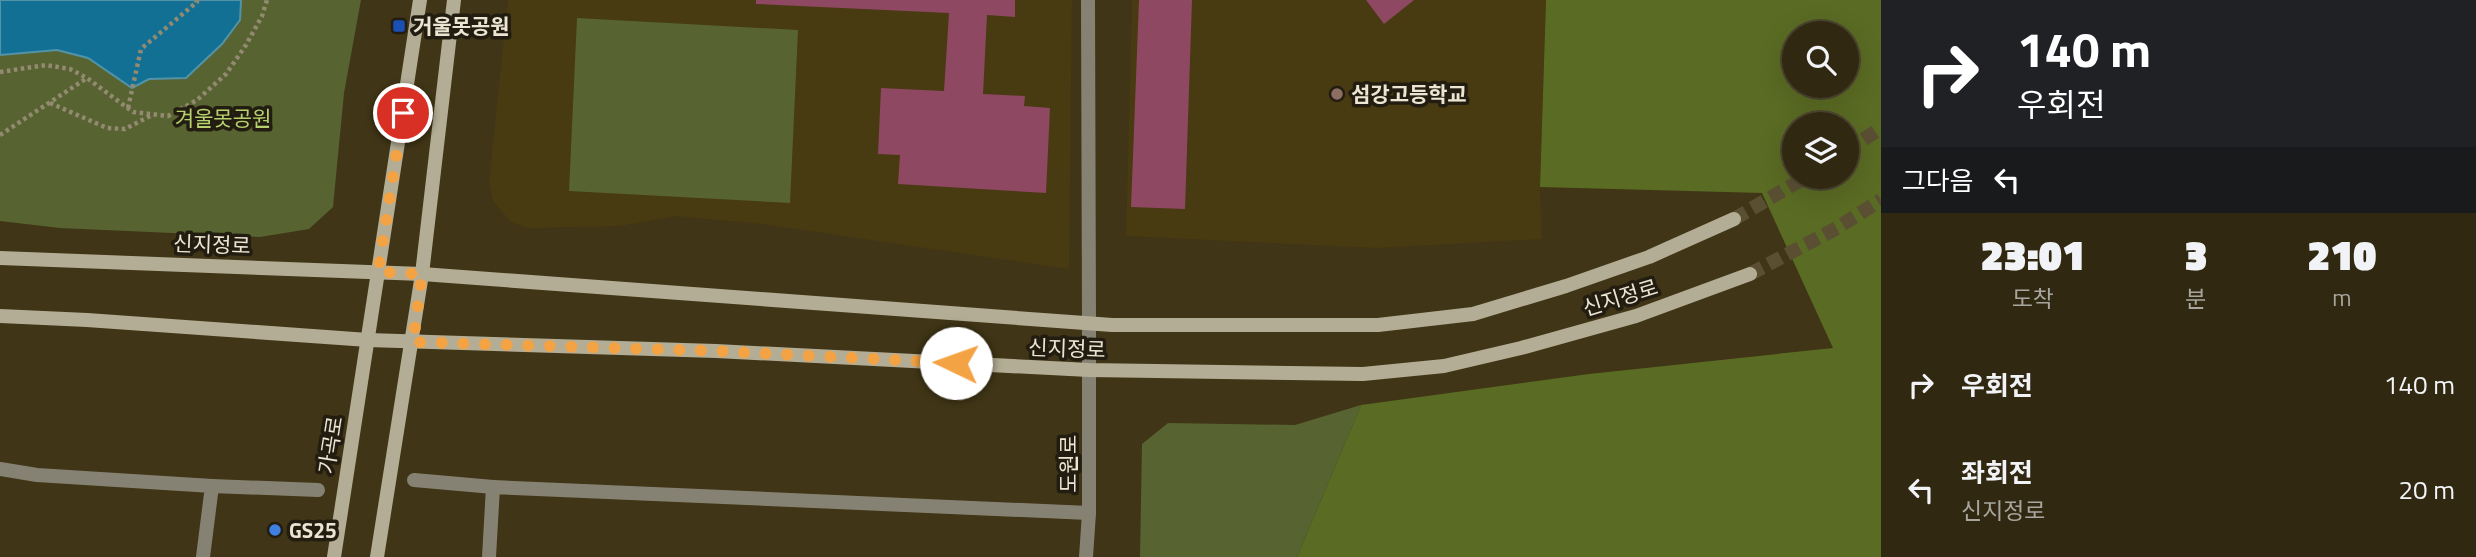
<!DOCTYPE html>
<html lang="ko">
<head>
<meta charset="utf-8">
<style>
	body { margin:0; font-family:"Titillium Web","Noto Sans KR",sans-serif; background:#3c341e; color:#f1f3f6; height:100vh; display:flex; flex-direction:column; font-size:26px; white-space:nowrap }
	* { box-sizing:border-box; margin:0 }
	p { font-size:23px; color:#a8a69f }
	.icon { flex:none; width:38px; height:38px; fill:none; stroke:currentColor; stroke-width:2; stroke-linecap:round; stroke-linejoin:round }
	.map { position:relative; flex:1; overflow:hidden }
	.drawer { display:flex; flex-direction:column; background:#302810; width:595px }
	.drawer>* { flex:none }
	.guide { background:#202124; color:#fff; overflow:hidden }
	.buttons { position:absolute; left:1782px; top:21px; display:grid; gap:14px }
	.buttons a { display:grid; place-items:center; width:77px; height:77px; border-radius:50%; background:#302810; box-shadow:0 7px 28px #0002,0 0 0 2px #4b4430; font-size:35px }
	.pin { position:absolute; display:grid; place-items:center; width:60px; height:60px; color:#fff; margin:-30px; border:4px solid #fff; border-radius:50%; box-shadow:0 2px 7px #0007 }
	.me { position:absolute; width:77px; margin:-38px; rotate:273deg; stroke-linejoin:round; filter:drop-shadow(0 0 5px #0008) }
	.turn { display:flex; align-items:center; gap:24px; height:147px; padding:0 21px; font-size:32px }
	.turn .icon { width:91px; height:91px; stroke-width:2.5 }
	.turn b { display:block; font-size:49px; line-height:60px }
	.then { display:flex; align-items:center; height:66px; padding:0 21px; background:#0003; gap:14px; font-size:26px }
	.eta { display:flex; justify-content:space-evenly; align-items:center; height:119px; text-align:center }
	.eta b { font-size:42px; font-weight:800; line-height:49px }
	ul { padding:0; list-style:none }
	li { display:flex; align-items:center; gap:21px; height:105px; padding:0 21px }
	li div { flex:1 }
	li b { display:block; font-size:26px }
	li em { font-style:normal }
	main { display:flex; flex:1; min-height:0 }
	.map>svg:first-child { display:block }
</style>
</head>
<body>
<main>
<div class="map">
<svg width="1881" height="557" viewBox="0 0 1881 557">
	<rect width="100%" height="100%" fill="#403516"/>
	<g fill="#483a11">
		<polygon points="508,0 1072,0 1069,269 762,224 676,216 620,226 529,228 511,222 493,201 489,182"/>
		<polygon points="1132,0 1546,0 1540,187 1542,239 1376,248 1126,236"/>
	</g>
	<g fill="#576431">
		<polygon points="0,0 361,0 344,93 333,207 309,229 260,237 60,228 0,221"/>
		<polygon points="577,18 798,30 790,203 569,191"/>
		<polygon points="1361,405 1297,557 1140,557 1142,444 1168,423 1295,425"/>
	</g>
	<path fill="#5a6b23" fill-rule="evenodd" d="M1546,0H1881V557H1297L1361,405L1589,374L1833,348L1762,193L1540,187ZM1794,33H1846V86H1794ZM1794,124H1846V177H1794Z"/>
	<polygon fill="#127095" stroke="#5393a8" stroke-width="2" points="0,0 241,0 240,20 222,44 186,78 149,79 132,88 88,58 57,50 0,55"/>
	<g fill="#8e4861">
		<polygon points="756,0 1015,0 1015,17 987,15 983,94 1025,96 1024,106 1050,108 1046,193 898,184 900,155 878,154 881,88 944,91 949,13 756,4"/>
		<polygon points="1139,0 1192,0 1185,209 1131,207"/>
		<polygon points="1366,0 1414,0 1384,24"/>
	</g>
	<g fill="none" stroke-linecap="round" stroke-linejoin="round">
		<g stroke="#5a4f32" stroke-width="14" stroke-dasharray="14 7" stroke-linecap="butt">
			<polyline points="1846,151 1881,128"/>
			<polyline points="1734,219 1806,177"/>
			<polyline points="1750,274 1837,228 1881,200"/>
		</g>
		<g stroke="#938a71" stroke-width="4.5" stroke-dasharray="3.5 3.5" stroke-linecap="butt">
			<polyline points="0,72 46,65 70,69 87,78 133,112 168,116 197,100 226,74 246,45 262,16 267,0"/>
			<polyline points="50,103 107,128 125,129 152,115"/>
			<polyline points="128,108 141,49 197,2 196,0"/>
			<polyline points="0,135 87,78"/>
		</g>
		<polyline stroke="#868273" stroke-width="14" points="1088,0 1089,323"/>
		<g stroke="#868273" stroke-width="14">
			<polyline points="0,469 37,475 212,486 203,557"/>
			<polyline points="414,480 493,487"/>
			<polyline points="212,486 318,490"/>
			<polyline points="489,557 493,487 1089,513"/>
			<polyline points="1086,557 1089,513 1089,323"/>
		</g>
		<g stroke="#b4ad95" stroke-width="14">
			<polyline points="0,258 422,274 1112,325 1378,325 1473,314 1566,286 1649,257 1734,219"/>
			<polyline points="0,316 87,320 368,340 716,351 1089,370 1363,374 1444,366 1521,348 1636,316 1750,274"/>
			<polyline points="334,557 420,0"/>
			<polyline points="377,557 422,274 454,0"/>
		</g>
	</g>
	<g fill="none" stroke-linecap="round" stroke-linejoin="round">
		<polyline stroke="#f4a344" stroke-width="12" stroke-dasharray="0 21.6" points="403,113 378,272 422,274 413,342 716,351 956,363"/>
	</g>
	<rect fill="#1a4fb4" stroke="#221d10" stroke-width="2.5" x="392" y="19" width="14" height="14" rx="3.5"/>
	<circle fill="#8d6e63" stroke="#221d10" stroke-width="2.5" cx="1337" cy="94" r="7"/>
	<circle fill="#3f7fe0" stroke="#221d10" stroke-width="2.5" cx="275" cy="530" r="7"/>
	<g text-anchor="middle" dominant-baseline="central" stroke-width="7" stroke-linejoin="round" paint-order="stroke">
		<g font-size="21" font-weight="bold" fill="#ece5d3" stroke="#221d10" text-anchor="start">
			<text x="413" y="26">거울못공원</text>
			<text x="1351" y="94">섬강고등학교</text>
			<text x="289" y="530">GS25</text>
		</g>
		<g font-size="21" fill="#b6d16e" stroke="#221d10">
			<text x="223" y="118">겨울못공원</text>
		</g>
		<g font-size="21" fill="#ece5d3" stroke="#221d10">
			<text transform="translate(212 244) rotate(2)">신지정로</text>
			<text transform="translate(1620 297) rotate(-17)">신지정로</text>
			<text transform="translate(1067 348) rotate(2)">신지정로</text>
			<text transform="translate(330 445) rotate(-81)">가곡로</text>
			<text transform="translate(1068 464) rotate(-90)">도원로</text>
		</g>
	</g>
</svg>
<div class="buttons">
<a><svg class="icon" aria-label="search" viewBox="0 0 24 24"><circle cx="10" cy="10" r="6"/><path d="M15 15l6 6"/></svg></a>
<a><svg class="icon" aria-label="layers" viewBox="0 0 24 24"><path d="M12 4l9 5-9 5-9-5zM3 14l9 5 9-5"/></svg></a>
</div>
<div class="pin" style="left:403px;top:113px;background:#d93025"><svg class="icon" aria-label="arrive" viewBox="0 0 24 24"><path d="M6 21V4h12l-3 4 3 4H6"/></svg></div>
<svg class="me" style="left:956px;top:363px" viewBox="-20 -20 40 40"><circle r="19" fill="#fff"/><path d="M0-13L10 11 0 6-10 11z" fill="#f4a344"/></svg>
</div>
<section class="drawer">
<div class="guide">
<div class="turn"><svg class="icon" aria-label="right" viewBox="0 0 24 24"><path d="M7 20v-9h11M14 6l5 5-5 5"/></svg><div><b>140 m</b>우회전</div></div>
<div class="then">그다음<svg class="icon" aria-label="left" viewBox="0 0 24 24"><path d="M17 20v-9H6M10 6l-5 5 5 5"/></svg></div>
</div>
<div class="eta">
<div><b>23:01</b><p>도착</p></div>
<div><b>3</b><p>분</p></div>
<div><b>210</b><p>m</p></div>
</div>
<ul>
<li><svg class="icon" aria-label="right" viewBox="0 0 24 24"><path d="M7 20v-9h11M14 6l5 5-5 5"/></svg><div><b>우회전</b></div><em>140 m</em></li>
<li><svg class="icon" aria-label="left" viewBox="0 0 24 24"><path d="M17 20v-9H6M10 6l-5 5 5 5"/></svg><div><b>좌회전</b><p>신지정로</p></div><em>20 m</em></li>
</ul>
</section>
</main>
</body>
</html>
